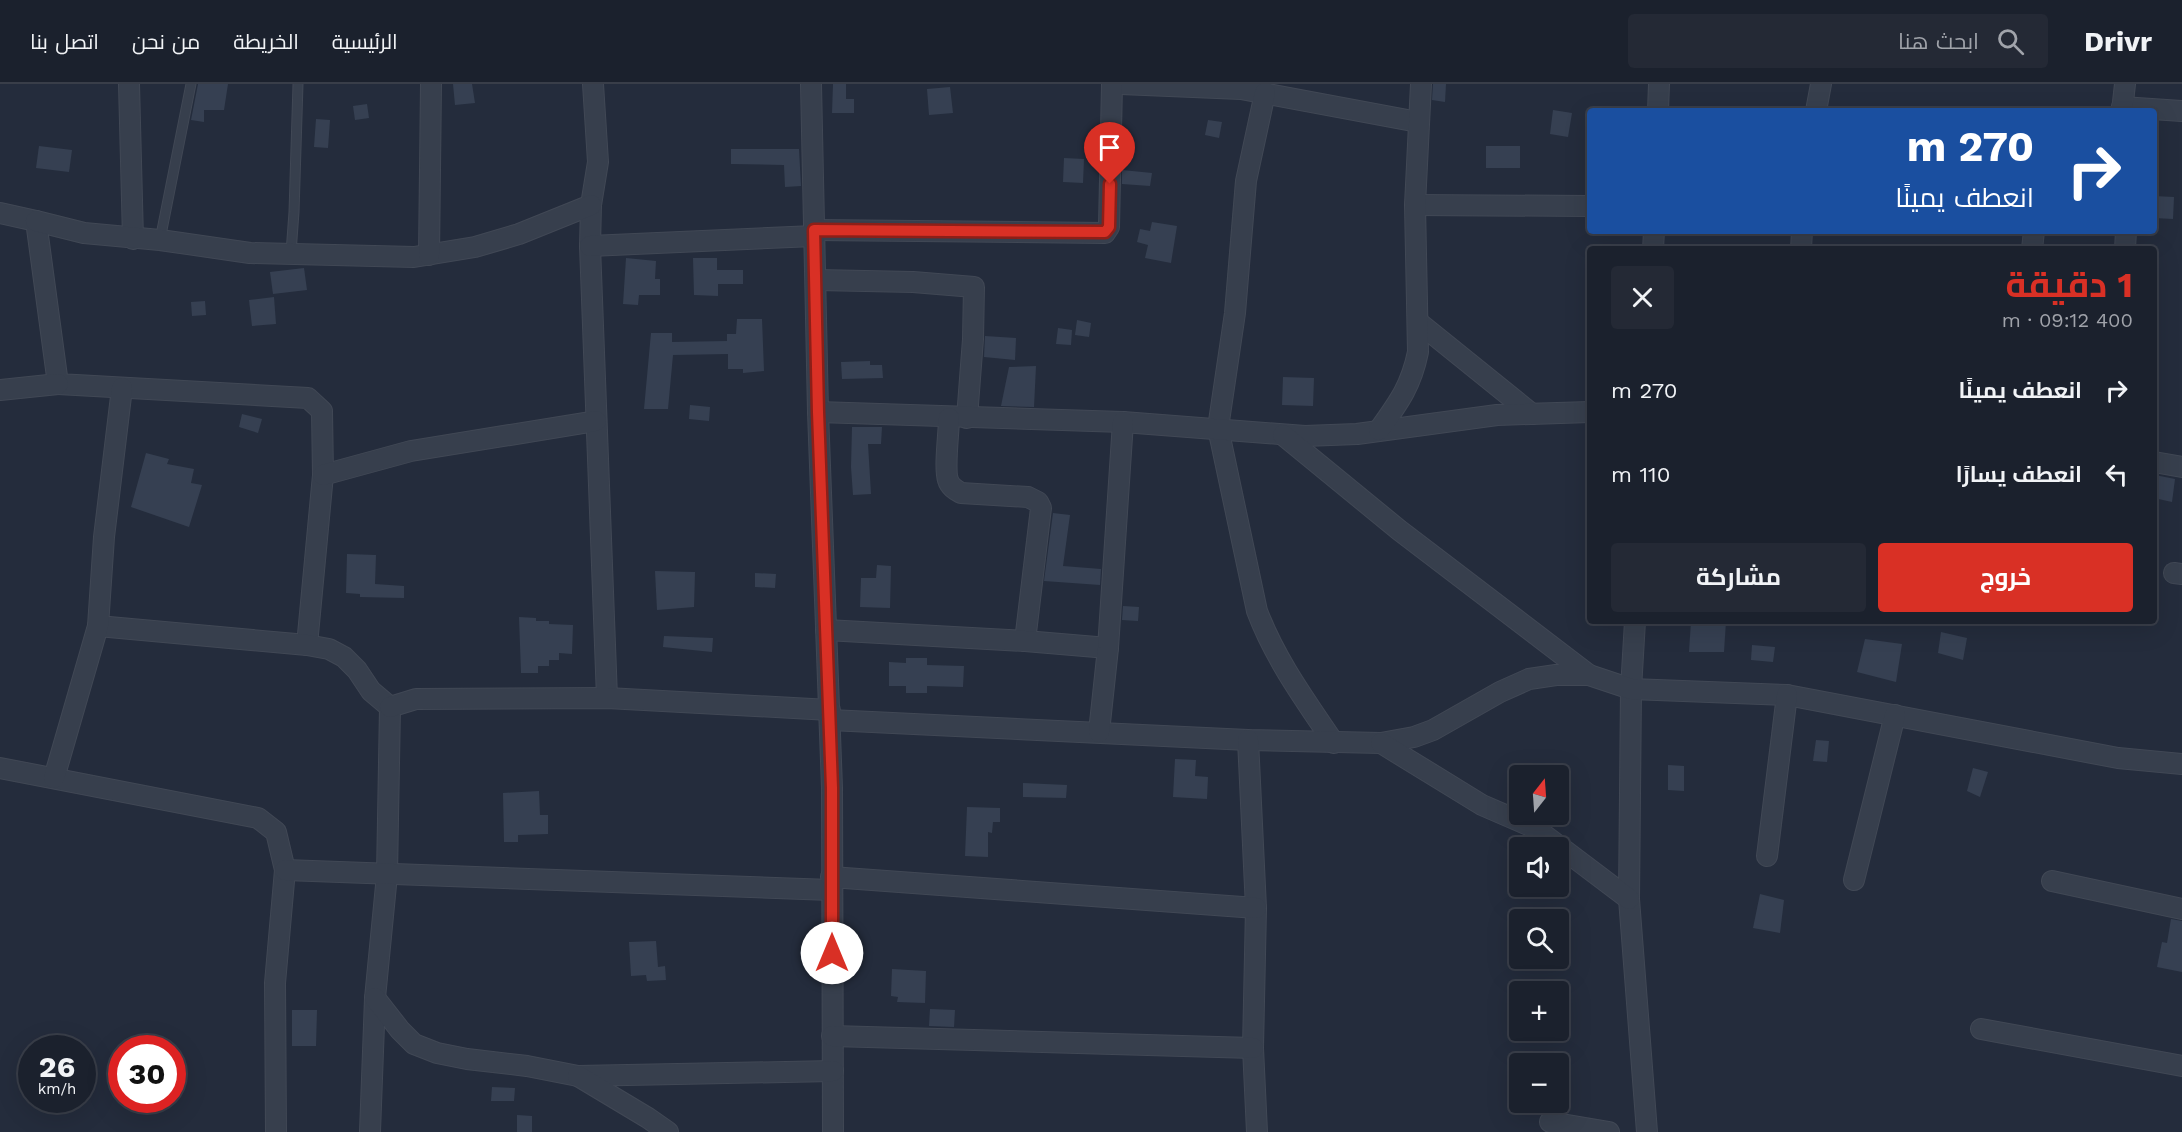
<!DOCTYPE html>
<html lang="ar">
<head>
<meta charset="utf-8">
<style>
	body { margin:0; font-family:"Work Sans",Cairo,sans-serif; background:#242935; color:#f1f3f6; direction:rtl; height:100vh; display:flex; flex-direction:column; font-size:22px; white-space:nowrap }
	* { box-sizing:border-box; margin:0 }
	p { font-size:20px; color:#a0a3aa }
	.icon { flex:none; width:33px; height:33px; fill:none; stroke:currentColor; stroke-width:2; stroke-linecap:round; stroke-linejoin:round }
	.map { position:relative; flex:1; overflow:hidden; direction:ltr }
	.panel { position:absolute; left:1587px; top:162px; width:570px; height:378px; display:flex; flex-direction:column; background:#1b212d; border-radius:6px; box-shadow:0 6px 24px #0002,0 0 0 2px #393e49; direction:rtl }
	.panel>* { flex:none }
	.top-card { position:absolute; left:1587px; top:24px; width:570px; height:126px; border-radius:6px; box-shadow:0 6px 24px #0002,0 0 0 2px #393e49; direction:rtl; background:#1a4fa0; color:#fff; overflow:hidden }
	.needle { width:39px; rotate:17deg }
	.buttons { position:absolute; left:1509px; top:681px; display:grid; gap:12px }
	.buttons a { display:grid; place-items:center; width:60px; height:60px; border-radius:6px; background:#1b212d; box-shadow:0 6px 24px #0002,0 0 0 2px #393e49; font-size:30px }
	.speed { position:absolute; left:18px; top:951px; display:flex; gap:12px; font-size:30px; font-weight:700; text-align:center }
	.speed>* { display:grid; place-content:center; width:78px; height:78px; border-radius:50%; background:#1b212d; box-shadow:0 6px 24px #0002,0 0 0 2px #393e49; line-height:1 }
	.speed small { font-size:15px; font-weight:400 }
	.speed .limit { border:9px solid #d22; background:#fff; color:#111 }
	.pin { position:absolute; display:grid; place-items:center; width:51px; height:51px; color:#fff; margin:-62px -26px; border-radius:50% 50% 50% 0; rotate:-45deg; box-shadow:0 0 6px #0007 }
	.pin .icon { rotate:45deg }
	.me { position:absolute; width:66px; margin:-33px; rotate:0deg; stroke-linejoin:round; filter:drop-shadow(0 0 4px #0008) }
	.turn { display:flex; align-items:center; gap:21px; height:126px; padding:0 24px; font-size:27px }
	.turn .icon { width:78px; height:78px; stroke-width:2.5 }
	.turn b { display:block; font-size:42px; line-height:51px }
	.round { display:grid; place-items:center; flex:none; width:63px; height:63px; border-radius:6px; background:#242935 }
	.head { display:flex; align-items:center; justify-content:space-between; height:102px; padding:0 24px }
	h1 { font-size:36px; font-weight:700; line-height:45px; color:#d93025 }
	.primary-button { display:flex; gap:12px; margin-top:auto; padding:12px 24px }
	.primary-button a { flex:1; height:69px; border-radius:6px; background:#d93025; color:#fff; font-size:24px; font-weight:700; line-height:69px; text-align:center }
	.primary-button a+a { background:#242935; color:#f1f3f6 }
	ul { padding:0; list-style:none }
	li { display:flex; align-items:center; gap:18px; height:84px; padding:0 24px }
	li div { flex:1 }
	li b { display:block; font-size:22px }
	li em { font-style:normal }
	header { display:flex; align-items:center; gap:36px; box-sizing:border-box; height:84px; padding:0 30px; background:#1b212d; border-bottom:2px solid #393e49 }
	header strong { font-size:28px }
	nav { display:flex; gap:33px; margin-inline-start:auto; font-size:21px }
	.search { width:420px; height:54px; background:#242935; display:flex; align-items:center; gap:15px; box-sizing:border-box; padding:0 21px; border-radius:6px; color:#a0a3aa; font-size:22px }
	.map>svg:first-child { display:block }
</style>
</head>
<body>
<header>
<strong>Drivr</strong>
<div class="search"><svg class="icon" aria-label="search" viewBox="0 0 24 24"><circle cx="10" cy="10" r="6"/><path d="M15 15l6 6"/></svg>ابحث هنا</div>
<nav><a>الرئيسية</a><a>الخريطة</a><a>من نحن</a><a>اتصل بنا</a></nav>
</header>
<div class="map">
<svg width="2182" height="1048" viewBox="0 0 2182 1048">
	<rect width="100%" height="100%" fill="#242c3c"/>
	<g fill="#364052">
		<polygon points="198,0 228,0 224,26 204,26 204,38 191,36"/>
		<polygon points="453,0 472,0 475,19 455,21"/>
		<polygon points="833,0 846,0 846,15 854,15 854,29 832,29"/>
		<polygon points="1433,0 1446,0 1445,18 1432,16"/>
		<polygon points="950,3 953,29 929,31 927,5"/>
		<polygon points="367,20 369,34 355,36 353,22"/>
		<polygon points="1553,26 1572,29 1568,53 1550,50"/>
		<polygon points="316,35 330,36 328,64 314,63"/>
		<polygon points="1208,36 1222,38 1219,54 1205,51"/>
		<polygon points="39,62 72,66 69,88 36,84"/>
		<rect x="1486" y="62" width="34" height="22"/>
		<polygon points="731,65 799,65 801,102 785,103 784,81 731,80"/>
		<polygon points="1064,74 1084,75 1083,99 1063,98"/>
		<polygon points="1122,86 1152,89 1150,102 1122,100"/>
		<polygon points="2154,112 2174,113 2173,135 2154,134"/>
		<polygon points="1152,138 1177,142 1171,179 1145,174 1148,161 1137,158 1140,145 1150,147"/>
		<polygon points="626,174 656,177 655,195 660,195 660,211 639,211 638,221 623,220"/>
		<polygon points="693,174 717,174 717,186 743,186 743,200 718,200 718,212 694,211"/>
		<polygon points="304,184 307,206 273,210 270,188"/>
		<polygon points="274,213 276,240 252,242 249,216"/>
		<polygon points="205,217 206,231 192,232 191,218"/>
		<polygon points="737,235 762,235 764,287 743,289 743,285 728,285 728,270 673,271 668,325 644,325 651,249 672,249 672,258 727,257 727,250 736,250"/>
		<polygon points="1077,236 1091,239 1089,253 1075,251"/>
		<polygon points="1058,244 1072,246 1071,261 1056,260"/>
		<polygon points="985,252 1016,254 1015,276 984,273"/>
		<polygon points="870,277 870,281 882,281 883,294 842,295 841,278"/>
		<polygon points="1036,282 1034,323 1001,322 1009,283"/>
		<polygon points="1283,293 1314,294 1313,322 1282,321"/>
		<polygon points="690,321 710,323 709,337 689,335"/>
		<polygon points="242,330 262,335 258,349 239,343"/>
		<polygon points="852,343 882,343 881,360 868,360 871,410 853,411 851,383"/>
		<polygon points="146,369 169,375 167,380 194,385 191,399 202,401 189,443 131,423"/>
		<polygon points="2155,391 2175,395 2172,418 2154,414"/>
		<polygon points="1053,429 1070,431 1063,482 1101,485 1100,501 1044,497"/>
		<polygon points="347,470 376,471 375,500 404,502 404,514 360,513 360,510 346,509"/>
		<polygon points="877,481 891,482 890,524 860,523 861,494 876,494"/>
		<polygon points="655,487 695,488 694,523 657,526"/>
		<polygon points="755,489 776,490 775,504 755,503"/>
		<polygon points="1123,522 1139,523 1138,537 1122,536"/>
		<polygon points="519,533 536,534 536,537 549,537 549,540 573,541 572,570 559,569 559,576 549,576 549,582 538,582 538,589 521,589"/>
		<polygon points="1691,537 1726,537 1724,568 1689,568"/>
		<polygon points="1941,548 1967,554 1963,576 1938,569"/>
		<polygon points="664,552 713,554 712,568 663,563"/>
		<polygon points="1865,555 1902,560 1896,598 1857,588"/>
		<polygon points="1752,561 1775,563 1773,578 1751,576"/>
		<polygon points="906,574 927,574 927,581 964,582 963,603 927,602 927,609 906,609 906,602 889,602 889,578 906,579"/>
		<polygon points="1816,656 1829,657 1827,678 1813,677"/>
		<polygon points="1175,675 1196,676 1195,692 1208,693 1207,715 1173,713"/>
		<polygon points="1668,681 1684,682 1684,707 1668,706"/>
		<polygon points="1973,684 1988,688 1980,713 1967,707"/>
		<polygon points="1023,699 1067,701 1066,714 1023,713"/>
		<polygon points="539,707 540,731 548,731 548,750 518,751 518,758 504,758 503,709"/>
		<polygon points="967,723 1000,724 1000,738 993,738 992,749 988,748 988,773 965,772"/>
		<polygon points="1760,810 1784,816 1780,849 1753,844"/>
		<polygon points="2171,835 2182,837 2182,888 2157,883 2162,858 2167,859"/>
		<polygon points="656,857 658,883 665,882 666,896 647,897 646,891 631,892 629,858"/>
		<polygon points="892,885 926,887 925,919 897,918 898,913 891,912"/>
		<polygon points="930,925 955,926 954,943 929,942"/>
		<polygon points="292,926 317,926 316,962 292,962"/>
		<polygon points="492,1003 515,1004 514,1017 491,1017"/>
		<polygon points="517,1031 532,1032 532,1048 517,1048"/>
	</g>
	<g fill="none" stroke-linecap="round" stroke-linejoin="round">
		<g stroke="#414855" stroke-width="11">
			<g id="lane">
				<polyline points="160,156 191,0"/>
				<polyline points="291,169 294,128 298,0"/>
			</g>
		</g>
		<g stroke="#414855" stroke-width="22">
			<g id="street">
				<polyline points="129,0 133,155"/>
				<polyline points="593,0 598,78 591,121 590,162 607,614"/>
				<polyline points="811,0 818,328 832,704 833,1048"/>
				<polyline points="1121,0 1241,5 1418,38"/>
				<path d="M1265,9L1246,97L1235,229L1218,344L1257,527C1275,575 1305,616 1334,659"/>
				<polyline points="2122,23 2182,27"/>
				<polyline points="1658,27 1659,0"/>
				<polyline points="1816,27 1821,0"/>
				<polyline points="2122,27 2125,0"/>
				<polyline points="1415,121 1590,122"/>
				<polyline points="0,129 36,137 58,300 308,314 322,327 323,391 307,561"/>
				<polyline points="36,137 84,149 160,156 250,169 414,173 475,163 519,150 591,121"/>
				<polyline points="814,146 1105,149 1109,143 1112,0"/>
				<polyline points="590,162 814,152"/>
				<polyline points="1653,165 1654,147"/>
				<polyline points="1801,165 1802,147"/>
				<polyline points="2032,165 2034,147"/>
				<polyline points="2125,165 2126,147"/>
				<polyline points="429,171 431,0"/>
				<polyline points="817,196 913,198 974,203 973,255 967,334"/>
				<polyline points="1418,238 1532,330"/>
				<polyline points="0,306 58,300"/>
				<polyline points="818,328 1123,338 1305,352 1357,350 1497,331 1590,328"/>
				<path d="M949,334C949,348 944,384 948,396C950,403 956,406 961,409L1028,413L1038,418L1041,424L1025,557"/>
				<path d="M1379,346C1399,318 1411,302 1418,268L1415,121L1421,0"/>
				<polyline points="1283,351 1399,446 1589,591"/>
				<polyline points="2154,378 2182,383"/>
				<polyline points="323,391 411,367 596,337"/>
				<polyline points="2174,489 2182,490"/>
				<polyline points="1635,537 1631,605 1629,815 1647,1048"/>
				<polyline points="98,542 307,561 329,565 344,573 357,586 371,607 390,623 387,791 375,914 370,1048"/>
				<polyline points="826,546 1025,557 1108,564"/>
				<polyline points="390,623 416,615 607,614 830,626"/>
				<polyline points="830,636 1248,656 1381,659 1414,653 1433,646 1500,608 1529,595 1556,591 1589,591 1631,605 1787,611 2118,674 2182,680"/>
				<polyline points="1099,648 1108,564 1123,338"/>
				<polyline points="1248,656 1256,824 1253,964 1257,1048"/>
				<polyline points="1381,659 1482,721 1535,744 1629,815"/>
				<polyline points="0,684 258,734 276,748 285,786 275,899 276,1048"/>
				<polyline points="54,694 98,542 104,453 122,304"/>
				<polyline points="1767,772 1787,611"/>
				<polyline points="285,786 831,806"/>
				<polyline points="831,793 1256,824"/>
				<polyline points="1854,796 1895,631"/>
				<polyline points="2052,797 2182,825"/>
				<polyline points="375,914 400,946 414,960 437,969 467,975 527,982 578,992 833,987"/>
				<polyline points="1981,945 2182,982"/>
				<polyline points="832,952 1253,964"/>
				<polyline points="578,992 648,1034 668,1048"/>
				<polyline points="1550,1038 1609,1048"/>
			</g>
		</g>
		<use href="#lane" stroke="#373f4d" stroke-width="9"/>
		<use href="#street" stroke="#373f4d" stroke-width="20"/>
	</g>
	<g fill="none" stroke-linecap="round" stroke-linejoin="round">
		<g stroke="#8d1f18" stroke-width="15">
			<polyline id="route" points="832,869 832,704 818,328 814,146 1105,148 1109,143 1110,100"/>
		</g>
		<use href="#route" stroke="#d93025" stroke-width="10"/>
	</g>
</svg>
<div class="buttons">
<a><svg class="needle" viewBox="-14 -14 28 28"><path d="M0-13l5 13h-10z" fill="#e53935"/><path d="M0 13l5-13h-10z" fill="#a0a3aa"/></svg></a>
<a><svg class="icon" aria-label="sound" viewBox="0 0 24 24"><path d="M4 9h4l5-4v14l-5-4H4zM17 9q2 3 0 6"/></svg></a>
<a><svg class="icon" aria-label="search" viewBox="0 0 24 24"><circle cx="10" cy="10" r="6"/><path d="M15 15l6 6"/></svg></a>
<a>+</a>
<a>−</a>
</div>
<div class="speed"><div>26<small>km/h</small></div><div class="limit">30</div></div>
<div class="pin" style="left:1110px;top:100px;background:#d93025"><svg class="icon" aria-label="arrive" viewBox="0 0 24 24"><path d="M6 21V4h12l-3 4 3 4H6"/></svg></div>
<svg class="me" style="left:832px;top:869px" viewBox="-20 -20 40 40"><circle r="19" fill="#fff"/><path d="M0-13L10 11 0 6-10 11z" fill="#d93025"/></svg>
<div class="top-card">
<div class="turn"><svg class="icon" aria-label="right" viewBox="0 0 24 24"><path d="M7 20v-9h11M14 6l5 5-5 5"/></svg><div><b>270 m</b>انعطف يمينًا</div></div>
</div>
<section class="panel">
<div class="head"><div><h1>1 دقيقة</h1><p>400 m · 09:12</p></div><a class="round"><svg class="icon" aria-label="close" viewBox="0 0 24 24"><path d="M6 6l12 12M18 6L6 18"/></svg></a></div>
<ul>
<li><svg class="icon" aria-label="right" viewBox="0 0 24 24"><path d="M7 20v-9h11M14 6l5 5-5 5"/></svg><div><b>انعطف يمينًا</b></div><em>270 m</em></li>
<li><svg class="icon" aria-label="left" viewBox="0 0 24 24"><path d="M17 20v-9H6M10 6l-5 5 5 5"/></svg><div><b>انعطف يسارًا</b></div><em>110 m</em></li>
</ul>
<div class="primary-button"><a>خروج</a><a>مشاركة</a></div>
</section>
</div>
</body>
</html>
